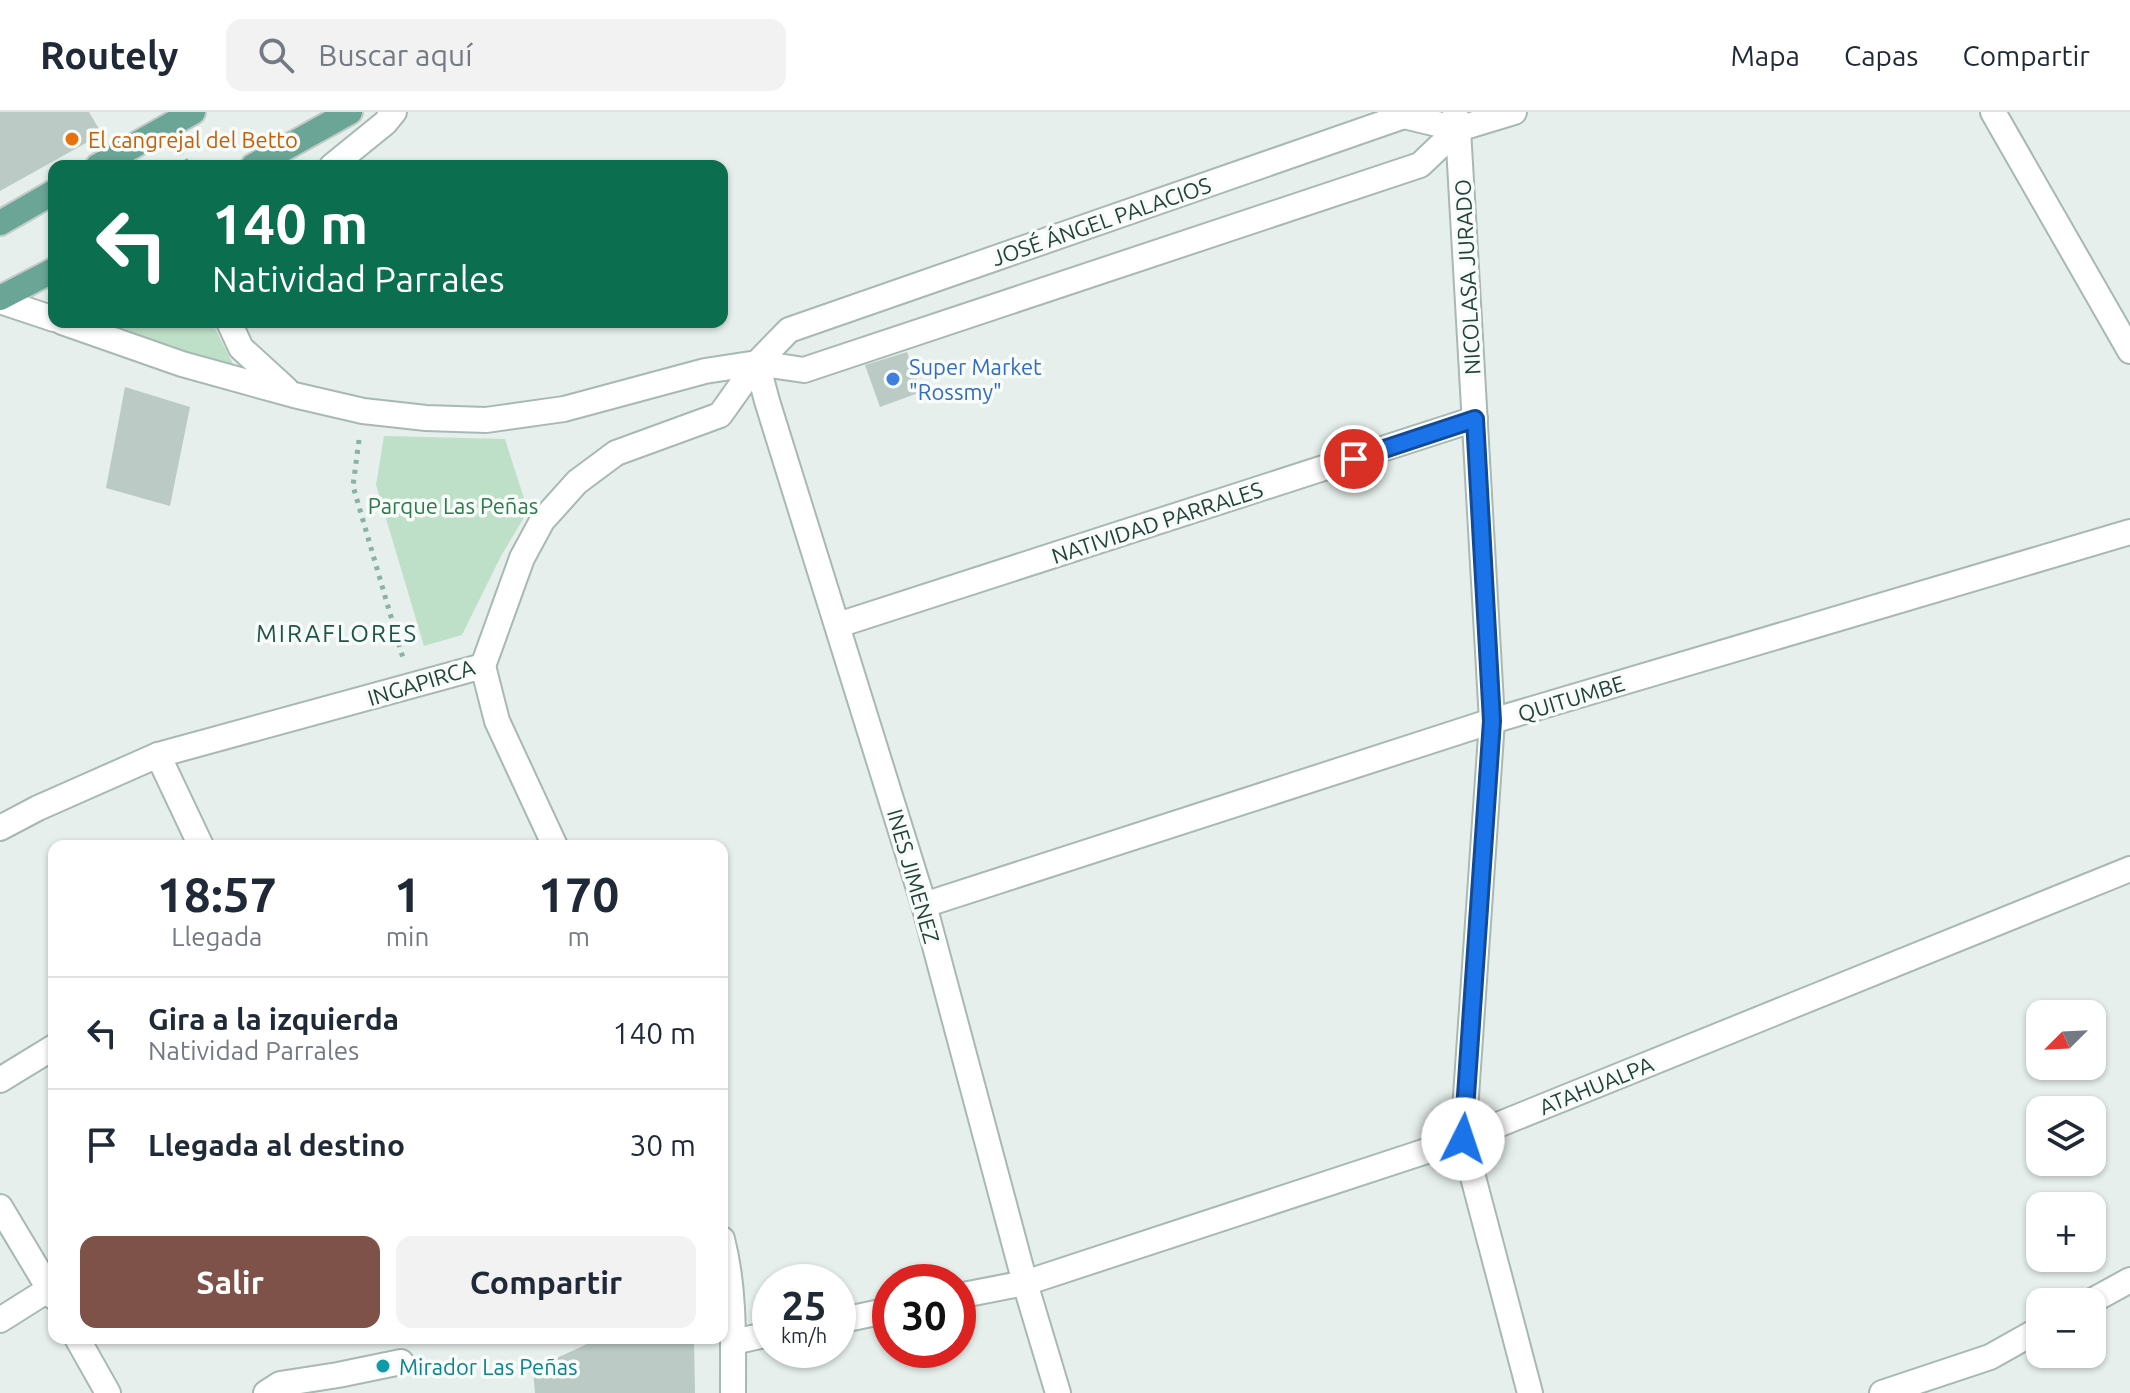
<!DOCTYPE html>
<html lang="es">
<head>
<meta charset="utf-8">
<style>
	body { margin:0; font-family:Ubuntu,sans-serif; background:#f2f2f3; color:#1f2937; height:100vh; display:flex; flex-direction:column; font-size:30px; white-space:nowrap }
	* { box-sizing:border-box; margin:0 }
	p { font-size:26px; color:#747a83 }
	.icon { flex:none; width:44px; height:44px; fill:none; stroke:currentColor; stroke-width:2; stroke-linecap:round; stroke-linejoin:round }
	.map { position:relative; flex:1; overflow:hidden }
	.panel { position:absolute; left:48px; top:728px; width:680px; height:504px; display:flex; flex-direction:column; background:#fff; border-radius:16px; box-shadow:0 2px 6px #0004 }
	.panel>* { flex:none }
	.guide { position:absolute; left:48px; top:48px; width:680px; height:168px; border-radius:16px; box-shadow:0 2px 6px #0004; background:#0b6e4f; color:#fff; overflow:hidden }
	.needle { width:52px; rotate:246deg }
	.buttons { position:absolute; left:2026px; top:888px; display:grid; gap:16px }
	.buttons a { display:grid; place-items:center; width:80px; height:80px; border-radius:16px; background:#fff; box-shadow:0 2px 6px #0004; font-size:40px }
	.speed { position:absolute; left:752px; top:1152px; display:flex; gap:16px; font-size:40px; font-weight:700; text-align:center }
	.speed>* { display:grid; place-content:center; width:104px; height:104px; border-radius:50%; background:#fff; box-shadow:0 2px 6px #0004; line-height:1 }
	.speed small { font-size:20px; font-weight:400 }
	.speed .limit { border:12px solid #d22; background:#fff; color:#111 }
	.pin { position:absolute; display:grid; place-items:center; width:68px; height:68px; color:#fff; margin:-34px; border:4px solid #fff; border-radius:50%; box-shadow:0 2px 8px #0007 }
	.me { position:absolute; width:88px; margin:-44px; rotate:4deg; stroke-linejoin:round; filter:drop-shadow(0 0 6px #0008) }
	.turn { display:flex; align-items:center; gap:28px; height:168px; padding:0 32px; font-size:36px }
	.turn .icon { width:104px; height:104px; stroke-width:2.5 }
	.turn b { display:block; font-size:56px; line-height:68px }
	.eta { display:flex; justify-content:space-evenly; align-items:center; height:136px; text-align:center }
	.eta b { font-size:48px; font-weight:600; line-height:56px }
	.primary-button { display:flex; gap:16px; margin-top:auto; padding:16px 32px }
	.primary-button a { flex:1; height:92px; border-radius:16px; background:#7f5249; color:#fff; font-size:32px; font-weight:600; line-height:92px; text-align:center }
	.primary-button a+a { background:#f2f2f3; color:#1f2937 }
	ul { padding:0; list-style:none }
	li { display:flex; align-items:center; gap:24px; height:112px; padding:0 32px; border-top:2px solid #e0e1e3 }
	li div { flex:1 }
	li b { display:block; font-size:30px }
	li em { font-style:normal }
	header { display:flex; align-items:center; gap:48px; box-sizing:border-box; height:112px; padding:0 40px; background:#fff; border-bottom:2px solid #e0e1e3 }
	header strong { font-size:38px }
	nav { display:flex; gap:44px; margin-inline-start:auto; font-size:28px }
	.search { width:560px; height:72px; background:#f2f2f3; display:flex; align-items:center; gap:20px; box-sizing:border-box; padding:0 28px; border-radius:16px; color:#747a83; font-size:30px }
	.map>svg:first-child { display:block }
</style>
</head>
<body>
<header>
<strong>Routely</strong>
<div class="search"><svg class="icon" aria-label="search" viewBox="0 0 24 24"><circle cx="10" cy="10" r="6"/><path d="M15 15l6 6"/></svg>Buscar aquí</div>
<nav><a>Mapa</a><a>Capas</a><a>Compartir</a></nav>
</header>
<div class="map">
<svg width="2130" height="1281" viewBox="0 0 2130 1281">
	<rect width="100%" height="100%" fill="#e6efeb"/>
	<g fill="#bfe0c8">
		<polygon points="100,210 212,210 235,256"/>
		<polygon points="384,324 505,327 528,399 501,444 462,523 424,534 376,373"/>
	</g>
	<g fill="#bbcac4">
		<polygon points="0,0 89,0 102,22 0,79"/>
		<polygon points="907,240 921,280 880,295 865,253"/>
		<polygon points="125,275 190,295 170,394 106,376"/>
		<polygon points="600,1226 694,1226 695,1281 535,1281 533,1257"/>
	</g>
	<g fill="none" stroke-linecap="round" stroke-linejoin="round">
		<g stroke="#a8b8b2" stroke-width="28">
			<g id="minor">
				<polyline points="1455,0 1458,17 1492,609 1463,1027 1530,1281"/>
				<polyline points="1993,0 2130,239"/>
				<polyline points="332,54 385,11 394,0"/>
				<polyline points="0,189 54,207"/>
				<polyline points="62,210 182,252 294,283 363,299 426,306 486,308 564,297 705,259 757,251 804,258 1420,53 1458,17 1514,0"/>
				<polyline points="229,210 241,236 286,277"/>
				<polyline points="757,251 767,289 924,793 1025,1171 1058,1281"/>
				<polyline points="838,513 1475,307"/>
				<polyline points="483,554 522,446 542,409 577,370 616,341 720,303 757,251 789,218 1404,4 1458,17"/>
				<polyline points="483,554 497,609 555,734"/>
				<polyline points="158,643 201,734"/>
				<polyline points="0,716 38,696 158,643 483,554"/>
				<polyline points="924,793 1492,609 2130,420"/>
				<polyline points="0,968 54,935"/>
				<polyline points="0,1095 54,1185"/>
				<path d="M722,1127C735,1177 733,1230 733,1281"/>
				<polyline points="958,1184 1025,1171 1463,1027 2130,757"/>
				<polyline points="2090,1190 2130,1168"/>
				<polyline points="0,1208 54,1174"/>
				<polyline points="838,1209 890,1198"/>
				<polyline points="77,1226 108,1281"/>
				<polyline points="733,1230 770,1222"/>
				<polyline points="266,1281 280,1272 338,1263 401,1250"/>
				<polyline points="1882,1281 1990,1245 2040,1217"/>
			</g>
		</g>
		<g stroke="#c2cac8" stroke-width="28">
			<g id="primary">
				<polyline points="98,54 193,0"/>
				<polyline points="253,54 350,0"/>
				<polyline points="0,111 54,80"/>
				<polyline points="0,186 54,158"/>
			</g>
		</g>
		<g stroke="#86b3a5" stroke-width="5" stroke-dasharray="4 6" stroke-linecap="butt">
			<polyline points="180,39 189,54"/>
			<polyline points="359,328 353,374 403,546"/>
		</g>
		<use href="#minor" stroke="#fff" stroke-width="24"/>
		<use href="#primary" stroke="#6aa596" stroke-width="24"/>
	</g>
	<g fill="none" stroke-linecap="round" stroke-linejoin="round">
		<g stroke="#114b97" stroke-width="20">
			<polyline id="route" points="1354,347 1475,307 1492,609 1463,1027"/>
		</g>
		<use href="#route" stroke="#1a73e8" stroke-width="14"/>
	</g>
	<circle fill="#e8710a" stroke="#f7fbf9" stroke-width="3" cx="72" cy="27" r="8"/>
	<circle fill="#3f7fe0" stroke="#f7fbf9" stroke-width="3" cx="893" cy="267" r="8"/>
	<circle fill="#0f9aa8" stroke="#f7fbf9" stroke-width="3" cx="383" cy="1254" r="8"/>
	<g text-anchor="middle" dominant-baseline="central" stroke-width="7" stroke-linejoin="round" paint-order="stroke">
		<g font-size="22" fill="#c56008" stroke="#f7fbf9" text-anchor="start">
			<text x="88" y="27">El cangrejal del Betto</text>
		</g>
		<g font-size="22" fill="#24423a" stroke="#f7fbf9">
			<text transform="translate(1101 109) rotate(-19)">JOSÉ ÁNGEL PALACIOS</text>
			<text transform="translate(1467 165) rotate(-93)">NICOLASA JURADO</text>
			<text transform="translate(1157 410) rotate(-18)">NATIVIDAD PARRALES</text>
			<text transform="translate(421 570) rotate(-17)">INGAPIRCA</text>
			<text transform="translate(1571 586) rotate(-17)">QUITUMBE</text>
			<text transform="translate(914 764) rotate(74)">INES JIMENEZ</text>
			<text transform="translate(1596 973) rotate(-22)">ATAHUALPA</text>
		</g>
		<g font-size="22" fill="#366cbe" stroke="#f7fbf9" text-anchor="start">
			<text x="909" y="254">Super Market<tspan x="909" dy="25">"Rossmy"</tspan></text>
		</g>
		<g font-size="22" fill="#2d7a4b" stroke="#f7fbf9">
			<text x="453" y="393">Parque Las Peñas</text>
		</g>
		<g font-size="22" fill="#0d838f" stroke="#f7fbf9" text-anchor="start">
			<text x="399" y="1254">Mirador Las Peñas</text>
		</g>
		<g font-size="24" letter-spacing="2" fill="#1f5548" stroke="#f7fbf9">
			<text x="337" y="521">MIRAFLORES</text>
		</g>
	</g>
</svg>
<div class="buttons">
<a><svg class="needle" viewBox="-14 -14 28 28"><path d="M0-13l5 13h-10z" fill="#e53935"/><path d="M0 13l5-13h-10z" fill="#747a83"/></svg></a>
<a><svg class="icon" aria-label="layers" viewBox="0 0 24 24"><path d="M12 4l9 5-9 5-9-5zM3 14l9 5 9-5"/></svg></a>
<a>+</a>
<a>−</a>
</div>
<div class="speed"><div>25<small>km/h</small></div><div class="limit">30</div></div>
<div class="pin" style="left:1354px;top:347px;background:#d93025"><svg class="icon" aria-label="arrive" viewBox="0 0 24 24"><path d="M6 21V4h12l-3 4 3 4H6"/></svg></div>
<svg class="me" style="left:1463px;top:1027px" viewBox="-20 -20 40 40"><circle r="19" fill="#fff"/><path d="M0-13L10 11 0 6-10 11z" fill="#1a73e8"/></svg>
<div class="guide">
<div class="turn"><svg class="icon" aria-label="left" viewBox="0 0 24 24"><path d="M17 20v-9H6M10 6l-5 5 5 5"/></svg><div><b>140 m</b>Natividad Parrales</div></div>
</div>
<section class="panel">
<div class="eta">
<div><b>18:57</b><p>Llegada</p></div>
<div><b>1</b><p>min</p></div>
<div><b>170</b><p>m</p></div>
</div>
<ul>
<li><svg class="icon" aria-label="left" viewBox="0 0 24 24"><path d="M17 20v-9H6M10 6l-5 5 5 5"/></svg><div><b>Gira a la izquierda</b><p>Natividad Parrales</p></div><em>140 m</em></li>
<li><svg class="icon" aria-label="arrive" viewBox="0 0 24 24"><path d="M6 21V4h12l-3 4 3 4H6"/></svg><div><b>Llegada al destino</b></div><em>30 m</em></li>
</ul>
<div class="primary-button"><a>Salir</a><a>Compartir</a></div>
</section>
</div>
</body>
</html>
